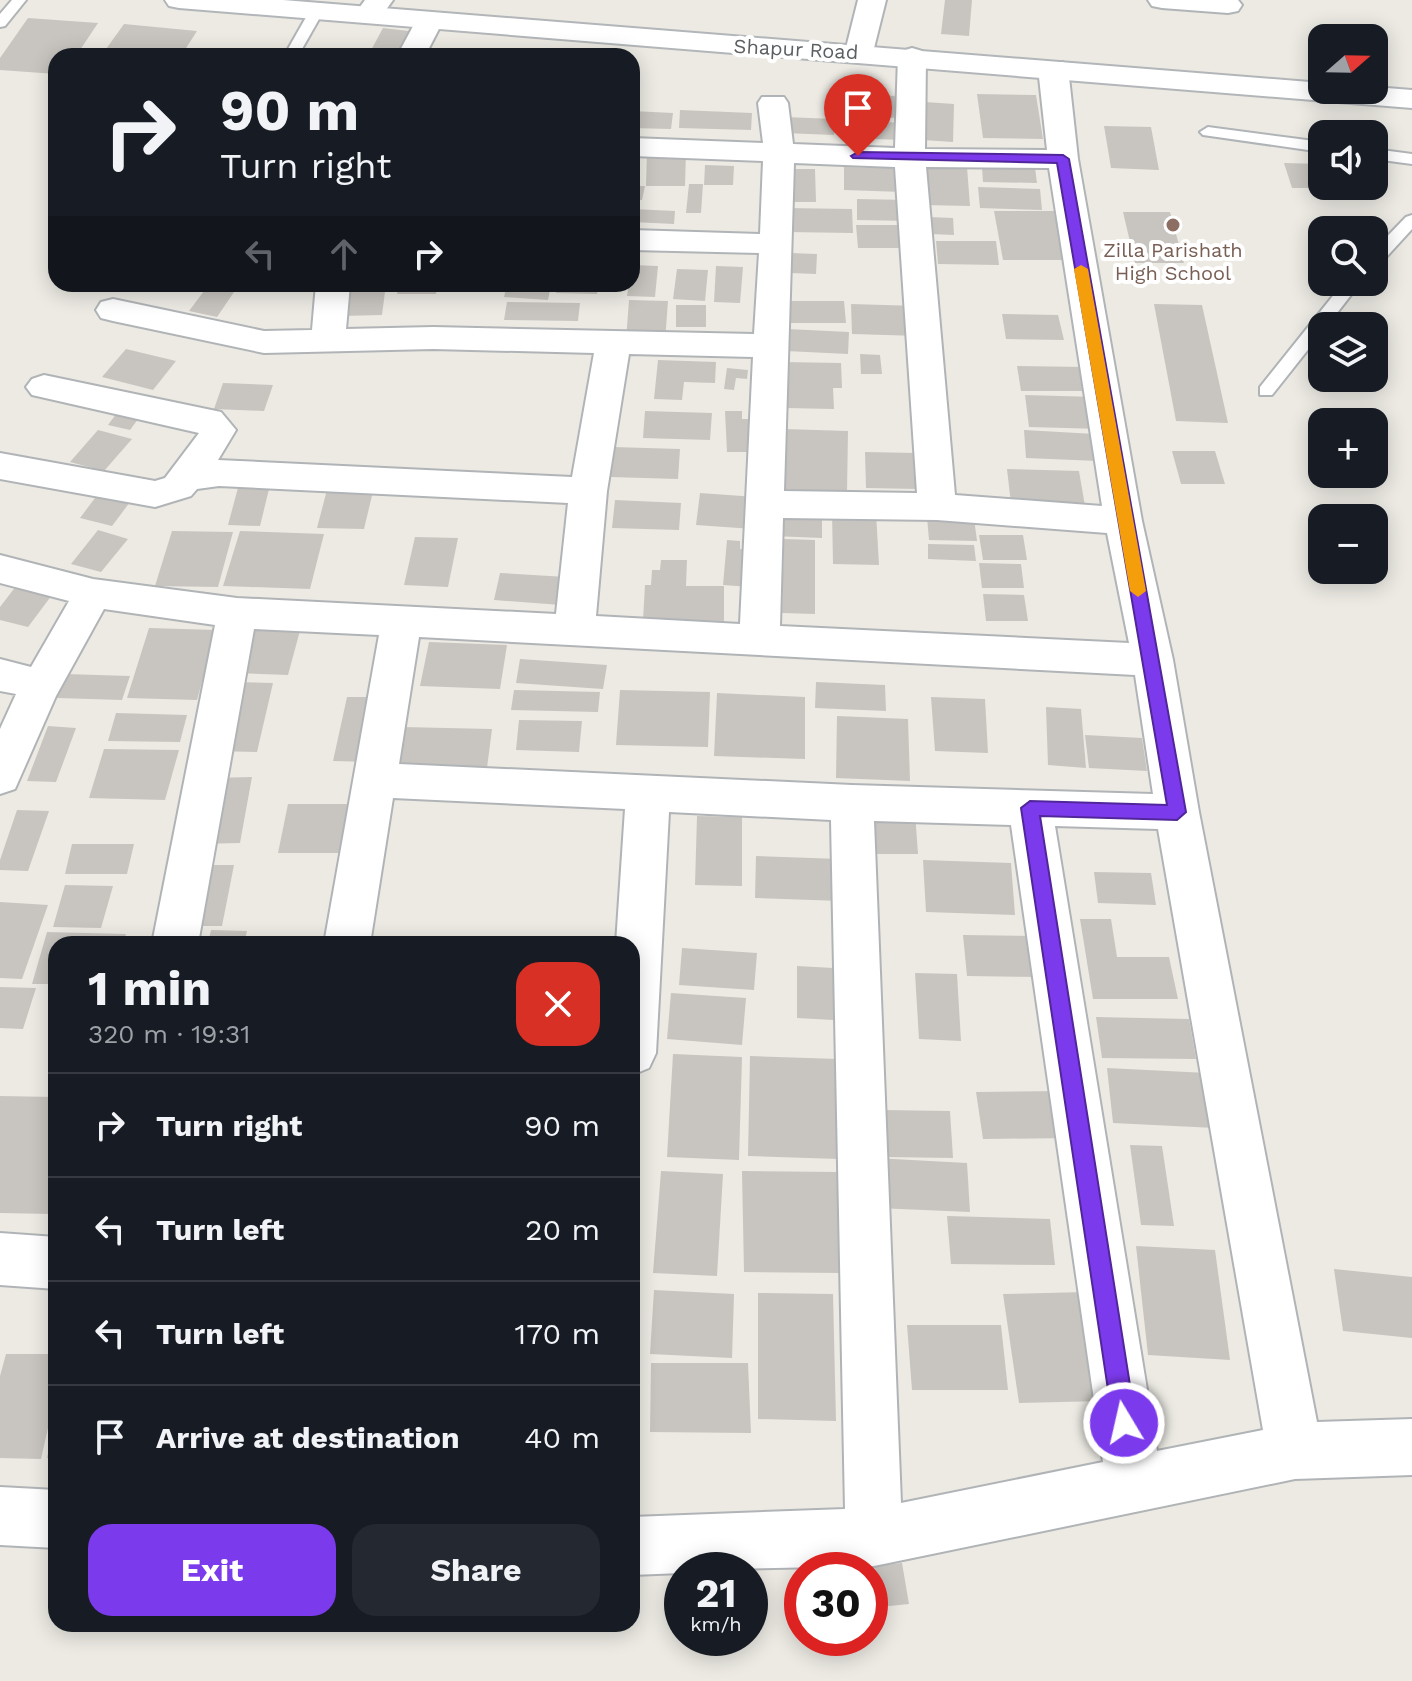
<!DOCTYPE html>
<html lang="en">
<head>
<meta charset="utf-8">
<style>
	body { margin:0; font-family:"Work Sans",sans-serif; background:#242831; color:#f1f3f6; height:100vh; display:flex; flex-direction:column; font-size:30px; white-space:nowrap }
	* { box-sizing:border-box; margin:0 }
	p { font-size:26px; color:#9ea1a6 }
	.icon { flex:none; width:44px; height:44px; fill:none; stroke:currentColor; stroke-width:2; stroke-linecap:round; stroke-linejoin:round }
	.map { position:relative; flex:1; overflow:hidden }
	.drawer { position:absolute; left:48px; top:936px; width:592px; height:696px; display:flex; flex-direction:column; background:#171b24; border-radius:24px; box-shadow:0 4px 20px #0003 }
	.drawer>* { flex:none }
	.top-card { position:absolute; left:48px; top:48px; width:592px; height:244px; border-radius:24px; box-shadow:0 4px 20px #0003; background:#171b24; color:#f1f3f6; overflow:hidden }
	.needle { width:52px; rotate:70deg }
	.fabs { position:absolute; left:1308px; top:24px; display:grid; gap:16px }
	.fabs a { display:grid; place-items:center; width:80px; height:80px; border-radius:16px; background:#171b24; box-shadow:0 4px 20px #0003; font-size:40px }
	.speed { position:absolute; left:664px; top:1552px; display:flex; gap:16px; font-size:40px; font-weight:700; text-align:center }
	.speed>* { display:grid; place-content:center; width:104px; height:104px; border-radius:50%; background:#171b24; box-shadow:0 4px 20px #0003; line-height:1 }
	.speed small { font-size:20px; font-weight:400 }
	.speed .limit { border:12px solid #d22; background:#fff; color:#111 }
	.pin { position:absolute; display:grid; place-items:center; width:68px; height:68px; color:#fff; margin:-82px -34px; border-radius:50% 50% 50% 0; rotate:-45deg; box-shadow:0 0 8px #0007 }
	.pin .icon { rotate:45deg }
	.me { position:absolute; width:88px; margin:-44px; rotate:351deg; stroke-linejoin:round; filter:drop-shadow(0 0 6px #0008) }
	.turn { display:flex; align-items:center; gap:28px; height:168px; padding:0 40px; font-size:36px }
	.turn .icon { width:104px; height:104px; stroke-width:2.5 }
	.turn b { display:block; font-size:56px; line-height:68px }
	.lanes { display:flex; align-items:center; height:76px; padding:0 40px; background:#0003; justify-content:center; gap:40px; direction:ltr }
	.lanes .off { opacity:.35 }
	.round { display:grid; place-items:center; flex:none; width:84px; height:84px; border-radius:24px; background:#242831 }
	.headline { display:flex; align-items:center; justify-content:space-between; height:136px; padding:0 40px }
	h1 { font-size:48px; font-weight:700; line-height:60px }
	.primary-button { display:flex; gap:16px; margin-top:auto; padding:16px 40px }
	.primary-button a { flex:1; height:92px; border-radius:24px; background:#7c3aed; color:#fff; font-size:32px; font-weight:700; line-height:92px; text-align:center }
	.primary-button a+a { background:#242831; color:#f1f3f6 }
	ul { padding:0; list-style:none }
	li { display:flex; align-items:center; gap:24px; height:104px; padding:0 40px; border-top:2px solid #363941 }
	li div { flex:1 }
	li b { display:block; font-size:30px }
	li em { font-style:normal }
	.map>svg:first-child { display:block }
</style>
</head>
<body>
<div class="map">
<svg width="1412" height="1681" viewBox="0 0 1412 1681">
	<rect width="100%" height="100%" fill="#eceae3"/>
	<g fill="#c8c5c0">
		<polygon points="945,0 972,0 969,36 941,34"/>
		<polygon points="28,18 98,23 76,56 56,56 56,74 0,70 0,58"/>
		<polygon points="124,24 197,31 181,56 101,56"/>
		<polygon points="383,28 409,31 395,56 369,54"/>
		<polygon points="834,94 898,96 899,118 834,116"/>
		<polygon points="977,94 1036,95 1043,139 983,138"/>
		<polygon points="925,102 954,104 953,142 923,140"/>
		<polygon points="680,110 752,113 751,130 679,128"/>
		<polygon points="632,111 673,113 671,129 632,128"/>
		<polygon points="785,117 835,119 834,135 784,133"/>
		<polygon points="849,120 903,123 903,140 848,138"/>
		<polygon points="1104,126 1151,127 1159,170 1111,168"/>
		<polygon points="647,152 686,152 685,186 646,186"/>
		<polygon points="1284,163 1322,164 1322,188 1292,188"/>
		<polygon points="705,165 734,166 733,185 704,185"/>
		<polygon points="922,166 967,167 970,206 923,205"/>
		<polygon points="844,167 902,168 903,192 844,190"/>
		<polygon points="982,167 1035,168 1037,183 983,182"/>
		<polygon points="789,169 815,169 816,202 788,202"/>
		<polygon points="689,184 703,184 701,213 686,213"/>
		<polygon points="632,186 645,186 642,200 632,200"/>
		<polygon points="978,187 1040,189 1042,210 980,208"/>
		<polygon points="857,199 909,200 910,221 857,220"/>
		<polygon points="786,208 852,209 853,233 787,232"/>
		<polygon points="632,209 675,211 674,224 632,222"/>
		<polygon points="994,211 1054,211 1064,260 1003,260"/>
		<polygon points="1123,212 1170,212 1184,263 1135,263"/>
		<polygon points="929,217 953,218 954,235 930,234"/>
		<polygon points="856,225 902,225 905,248 858,248"/>
		<polygon points="936,241 996,241 999,265 938,264"/>
		<polygon points="790,253 817,254 816,274 790,273"/>
		<polygon points="632,265 658,266 655,297 627,296"/>
		<polygon points="716,266 743,267 740,303 714,302"/>
		<polygon points="677,269 708,270 705,301 673,299"/>
		<polygon points="347,284 386,284 382,315 341,316"/>
		<polygon points="399,284 438,284 436,294 397,294"/>
		<polygon points="507,284 519,284 551,285 548,300 504,297"/>
		<polygon points="558,284 599,284 597,294 556,293"/>
		<polygon points="207,287 234,292 217,317 189,311"/>
		<polygon points="629,300 668,301 665,341 626,340"/>
		<polygon points="788,301 844,301 846,323 788,323"/>
		<polygon points="507,302 580,303 578,321 504,320"/>
		<polygon points="851,304 918,306 919,336 852,334"/>
		<polygon points="1154,304 1202,305 1228,423 1176,421"/>
		<rect x="676" y="305" width="30" height="22"/>
		<polygon points="1002,314 1058,315 1064,340 1006,339"/>
		<polygon points="787,329 849,332 848,354 786,351"/>
		<polygon points="126,349 176,361 153,390 102,377"/>
		<polygon points="860,354 880,355 882,374 861,374"/>
		<polygon points="658,360 716,362 715,383 684,382 682,400 654,399"/>
		<polygon points="781,362 841,363 842,388 833,388 834,409 786,408"/>
		<polygon points="1017,366 1086,367 1091,391 1021,391"/>
		<polygon points="727,368 748,370 747,379 736,378 734,390 724,389"/>
		<polygon points="223,383 273,385 264,411 214,409"/>
		<polygon points="1025,395 1096,397 1101,429 1029,427"/>
		<polygon points="122,406 144,411 130,430 108,425"/>
		<polygon points="645,411 712,413 710,440 643,438"/>
		<polygon points="725,411 742,411 742,419 755,419 756,452 727,452"/>
		<polygon points="784,429 848,431 847,493 781,490"/>
		<polygon points="98,430 132,439 104,471 70,462"/>
		<polygon points="1024,430 1095,434 1098,461 1026,458"/>
		<polygon points="613,447 680,449 678,479 610,477"/>
		<polygon points="1172,451 1215,451 1225,484 1181,484"/>
		<polygon points="865,452 916,453 918,489 866,488"/>
		<polygon points="1007,469 1079,471 1085,506 1011,504"/>
		<polygon points="329,482 375,483 364,529 317,528"/>
		<polygon points="239,484 270,485 260,526 228,525"/>
		<polygon points="101,490 133,498 112,526 80,518"/>
		<polygon points="700,493 756,497 753,529 696,525"/>
		<polygon points="615,500 681,503 679,530 612,528"/>
		<polygon points="772,509 822,510 822,538 772,536"/>
		<polygon points="832,512 876,513 879,565 833,564"/>
		<polygon points="927,517 974,518 977,541 929,540"/>
		<polygon points="98,530 128,539 101,572 71,564"/>
		<polygon points="172,531 233,532 218,587 155,586"/>
		<polygon points="240,531 324,534 310,589 223,586"/>
		<polygon points="979,535 1023,535 1027,560 983,560"/>
		<polygon points="415,537 458,538 448,587 404,585"/>
		<polygon points="784,539 815,540 815,614 782,613"/>
		<polygon points="727,540 740,541 740,549 753,550 751,587 723,585"/>
		<polygon points="928,544 974,545 976,561 928,559"/>
		<polygon points="661,560 687,560 686,586 724,586 724,621 643,620 645,585 651,585 652,570 660,570"/>
		<polygon points="979,563 1021,564 1024,588 982,588"/>
		<polygon points="500,573 566,577 561,605 494,600"/>
		<polygon points="20,581 55,591 28,627 0,620 0,607"/>
		<polygon points="983,594 1024,595 1028,621 986,621"/>
		<polygon points="250,625 301,627 288,675 237,673"/>
		<polygon points="149,628 216,630 197,700 127,698"/>
		<polygon points="429,642 507,645 500,689 420,686"/>
		<polygon points="520,659 607,665 603,689 516,683"/>
		<polygon points="65,674 130,676 122,700 57,698"/>
		<polygon points="231,682 273,683 257,752 214,751"/>
		<polygon points="816,682 885,685 886,711 815,708"/>
		<polygon points="514,690 600,692 598,712 511,710"/>
		<polygon points="620,690 710,692 708,747 616,745"/>
		<polygon points="717,693 805,697 805,759 714,756"/>
		<polygon points="347,697 383,697 371,762 333,761"/>
		<polygon points="931,697 985,699 988,753 935,751"/>
		<polygon points="1046,707 1081,709 1086,768 1048,765"/>
		<polygon points="116,713 187,715 180,742 108,741"/>
		<polygon points="837,716 908,719 910,781 836,778"/>
		<polygon points="519,720 582,721 579,752 516,750"/>
		<polygon points="48,726 76,728 56,782 27,781"/>
		<polygon points="402,727 492,729 487,768 396,766"/>
		<polygon points="1085,735 1142,738 1147,771 1089,768"/>
		<polygon points="104,749 179,750 165,800 89,798"/>
		<polygon points="252,777 240,843 198,844 211,778"/>
		<polygon points="288,804 365,804 357,853 278,853"/>
		<polygon points="17,810 49,811 28,871 0,870 0,860"/>
		<polygon points="865,811 915,812 918,854 867,854"/>
		<polygon points="697,816 742,817 742,886 695,885"/>
		<polygon points="72,844 134,844 127,874 65,874"/>
		<polygon points="756,856 840,859 841,901 755,898"/>
		<polygon points="923,860 1011,863 1015,915 926,912"/>
		<polygon points="207,865 234,865 222,926 194,926"/>
		<polygon points="1094,872 1151,873 1156,905 1098,903"/>
		<polygon points="65,885 113,886 101,928 53,927"/>
		<polygon points="0,902 48,905 22,979 0,978"/>
		<polygon points="1080,919 1111,919 1117,957 1169,957 1178,999 1093,999"/>
		<polygon points="211,930 247,931 244,944 208,944"/>
		<polygon points="47,932 126,934 123,944 56,944 56,984 32,984"/>
		<polygon points="963,935 1039,936 1044,977 967,976"/>
		<polygon points="682,948 757,953 754,990 679,985"/>
		<polygon points="797,966 833,968 833,1020 797,1018"/>
		<polygon points="915,973 957,974 961,1041 919,1039"/>
		<polygon points="0,987 36,988 23,1029 0,1028"/>
		<polygon points="671,993 746,998 742,1045 667,1039"/>
		<polygon points="1096,1017 1189,1019 1196,1059 1102,1058"/>
		<polygon points="673,1054 742,1057 739,1160 667,1157"/>
		<polygon points="750,1056 838,1059 839,1159 748,1156"/>
		<polygon points="1107,1068 1207,1073 1215,1128 1113,1123"/>
		<polygon points="1064,1091 1071,1138 983,1139 976,1092"/>
		<polygon points="0,1096 56,1097 56,1194 51,1214 0,1213"/>
		<polygon points="882,1110 950,1111 953,1158 884,1157"/>
		<polygon points="1130,1145 1162,1146 1174,1226 1141,1225"/>
		<polygon points="875,1158 967,1163 970,1212 877,1208"/>
		<polygon points="661,1171 723,1174 717,1276 653,1273"/>
		<polygon points="742,1171 837,1172 841,1273 744,1272"/>
		<polygon points="947,1216 1050,1219 1055,1265 951,1264"/>
		<polygon points="1136,1246 1215,1250 1230,1360 1148,1355"/>
		<polygon points="1334,1269 1412,1277 1412,1338 1343,1331"/>
		<polygon points="654,1290 734,1294 732,1358 650,1354"/>
		<polygon points="1086,1292 1104,1401 1019,1403 1003,1294"/>
		<polygon points="758,1293 833,1294 836,1421 758,1419"/>
		<polygon points="907,1325 1001,1325 1008,1390 912,1390"/>
		<polygon points="6,1354 56,1354 56,1393 41,1459 0,1458 0,1376"/>
		<polygon points="651,1363 748,1363 751,1433 650,1432"/>
		<polygon points="55,1423 56,1458 47,1458"/>
		<polygon points="902,1563 909,1604 870,1608 870,1570 855,1568"/>
	</g>
	<g fill="none" stroke-linecap="round" stroke-linejoin="round">
		<g stroke="#b1b4b7" stroke-width="4">
			<g id="lane">
				<polygon points="12,0 26,0 5,26 0,27 0,14"/>
				<polygon points="316,8 323,12 298,56 284,56 309,12"/>
				<polygon points="1208,127 1322,142 1322,152 1203,135 1200,132"/>
				<polygon points="1374,149 1412,154 1412,164 1374,159"/>
				<polygon points="1412,215 1412,229 1380,264 1374,265 1374,250 1406,217"/>
				<polygon points="1344,282 1361,282 1327,326 1322,326 1322,332 1272,395 1260,395 1260,387"/>
			</g>
		</g>
		<g stroke="#b1b4b7" stroke-width="4">
			<g id="street">
				<polygon points="365,0 393,0 378,21 358,21 354,15"/>
				<polygon points="858,0 886,0 873,52 869,58 849,58 845,52"/>
				<polygon points="1148,0 1238,0 1242,5 1238,11 1228,13 1162,8 1152,6"/>
				<polygon points="429,13 439,15 443,21 425,56 397,56 419,15"/>
				<path d="M912,48L922,51L926,57L925,149L1047,150L1038,68L1043,62H1063L1068,68L1078,159L1142,521L1173,660L1199,812L1317,1422L1412,1419V1475L1295,1479L874,1566L682,1570V1573L632,1575V1517L845,1509L831,820L669,812L656,1053L649,1068L632,1075V944H616L625,809L393,798L370,944H324L379,635L254,629L198,944H152L215,625L104,609L56,696L15,789L0,794V729L16,694L0,691V659L31,667L69,601L0,583V555L93,579L237,598L556,614L568,503L219,486L197,489L191,496L155,507L0,479V453L155,481L165,478L199,433L32,395L26,387L32,379L44,375L221,412L236,430L218,460L572,477L594,353L433,349L264,353L113,321L101,318L96,310L101,302L113,299L264,331L312,330L316,284H350L346,329L433,327L754,334L759,253L632,250V230L760,234L763,161L632,156V138L763,143L758,103L762,97H784L788,103L793,144L895,148L898,57L902,51ZM794,163L895,167L917,493L784,491ZM926,167L1049,168L1102,506L955,495ZM629,354L753,357L740,624L596,616L607,491ZM783,518L937,520L1107,533L1129,643L780,626ZM419,637L1135,675L1153,794L852,785L399,764ZM874,821L1011,825L1103,1462L901,1503ZM1055,826L1158,829L1263,1430L1157,1451Z"/>
				<polygon points="0,1233 56,1237 56,1289 0,1285"/>
				<polygon points="0,1487 56,1490 56,1548 0,1545"/>
			</g>
		</g>
		<g stroke="#b2b6b9" stroke-width="4">
			<polygon id="secondary" points="165,0 283,0 1322,83 1322,90 1374,90 1374,87 1412,90 1412,108 179,8 169,6"/>
		</g>
		<use href="#lane" fill="#fff" fill-rule="evenodd"/>
		<use href="#street" fill="#fff" fill-rule="evenodd"/>
		<use href="#secondary" fill="#fff" fill-rule="evenodd"/>
	</g>
	<polygon fill="#7c3aed" stroke="#51269a" stroke-width="2" points="858,152 1063,155 1069,159 1186,812 1177,820 1040,816 1136,1423 1132,1431 1124,1434 1116,1431 1113,1423 1021,808 1030,801 1167,805 1057,163 853,158 851,156"/>
	<polygon fill="#f59e0b" points="1081,265 1088,269 1146,591 1138,597 1130,591 1074,269"/>
	<circle fill="#8d6e63" stroke="#fff" stroke-width="3" cx="1173" cy="225" r="8"/>
	<g text-anchor="middle" dominant-baseline="central" stroke-width="8" stroke-linejoin="round" paint-order="stroke">
		<g font-size="20" fill="#5b5f62" stroke="#fff">
			<text transform="translate(796 49) rotate(3)">Shapur Road</text>
		</g>
		<g font-size="20" fill="#785e54" stroke="#fff">
			<text x="1173" y="250">Zilla Parishath<tspan x="1173" dy="23">High School</tspan></text>
		</g>
	</g>
</svg>
<div class="fabs">
<a><svg class="needle" viewBox="-14 -14 28 28"><path d="M0-13l5 13h-10z" fill="#e53935"/><path d="M0 13l5-13h-10z" fill="#9ea1a6"/></svg></a>
<a><svg class="icon" aria-label="sound" viewBox="0 0 24 24"><path d="M4 9h4l5-4v14l-5-4H4zM17 9q2 3 0 6"/></svg></a>
<a><svg class="icon" aria-label="search" viewBox="0 0 24 24"><circle cx="10" cy="10" r="6"/><path d="M15 15l6 6"/></svg></a>
<a><svg class="icon" aria-label="layers" viewBox="0 0 24 24"><path d="M12 4l9 5-9 5-9-5zM3 14l9 5 9-5"/></svg></a>
<a>+</a>
<a>−</a>
</div>
<div class="speed"><div>21<small>km/h</small></div><div class="limit">30</div></div>
<div class="pin" style="left:858px;top:156px;background:#d93025"><svg class="icon" aria-label="arrive" viewBox="0 0 24 24"><path d="M6 21V4h12l-3 4 3 4H6"/></svg></div>
<svg class="me" style="left:1124px;top:1423px" viewBox="-20 -20 40 40"><circle r="17" fill="#7c3aed" stroke="#fff" stroke-width="3"/><path d="M0-11L8 9 0 5-8 9z" fill="#fff"/></svg>
<div class="top-card">
<div class="turn"><svg class="icon" aria-label="right" viewBox="0 0 24 24"><path d="M7 20v-9h11M14 6l5 5-5 5"/></svg><div><b>90 m</b>Turn right</div></div>
<div class="lanes"><svg class="icon off" aria-label="left" viewBox="0 0 24 24"><path d="M17 20v-9H6M10 6l-5 5 5 5"/></svg><svg class="icon off" aria-label="ahead" viewBox="0 0 24 24"><path d="M12 20V5M6 11l6-6 6 6"/></svg><svg class="icon" aria-label="right" viewBox="0 0 24 24"><path d="M7 20v-9h11M14 6l5 5-5 5"/></svg></div>
</div>
<section class="drawer">
<div class="headline"><div><h1>1 min</h1><p>320 m · 19:31</p></div><a class="round" style="background:#d93025;color:#fff"><svg class="icon" aria-label="close" viewBox="0 0 24 24"><path d="M6 6l12 12M18 6L6 18"/></svg></a></div>
<ul>
<li><svg class="icon" aria-label="right" viewBox="0 0 24 24"><path d="M7 20v-9h11M14 6l5 5-5 5"/></svg><div><b>Turn right</b></div><em>90 m</em></li>
<li><svg class="icon" aria-label="left" viewBox="0 0 24 24"><path d="M17 20v-9H6M10 6l-5 5 5 5"/></svg><div><b>Turn left</b></div><em>20 m</em></li>
<li><svg class="icon" aria-label="left" viewBox="0 0 24 24"><path d="M17 20v-9H6M10 6l-5 5 5 5"/></svg><div><b>Turn left</b></div><em>170 m</em></li>
<li><svg class="icon" aria-label="arrive" viewBox="0 0 24 24"><path d="M6 21V4h12l-3 4 3 4H6"/></svg><div><b>Arrive at destination</b></div><em>40 m</em></li>
</ul>
<div class="primary-button"><a>Exit</a><a>Share</a></div>
</section>
</div>
</body>
</html>
